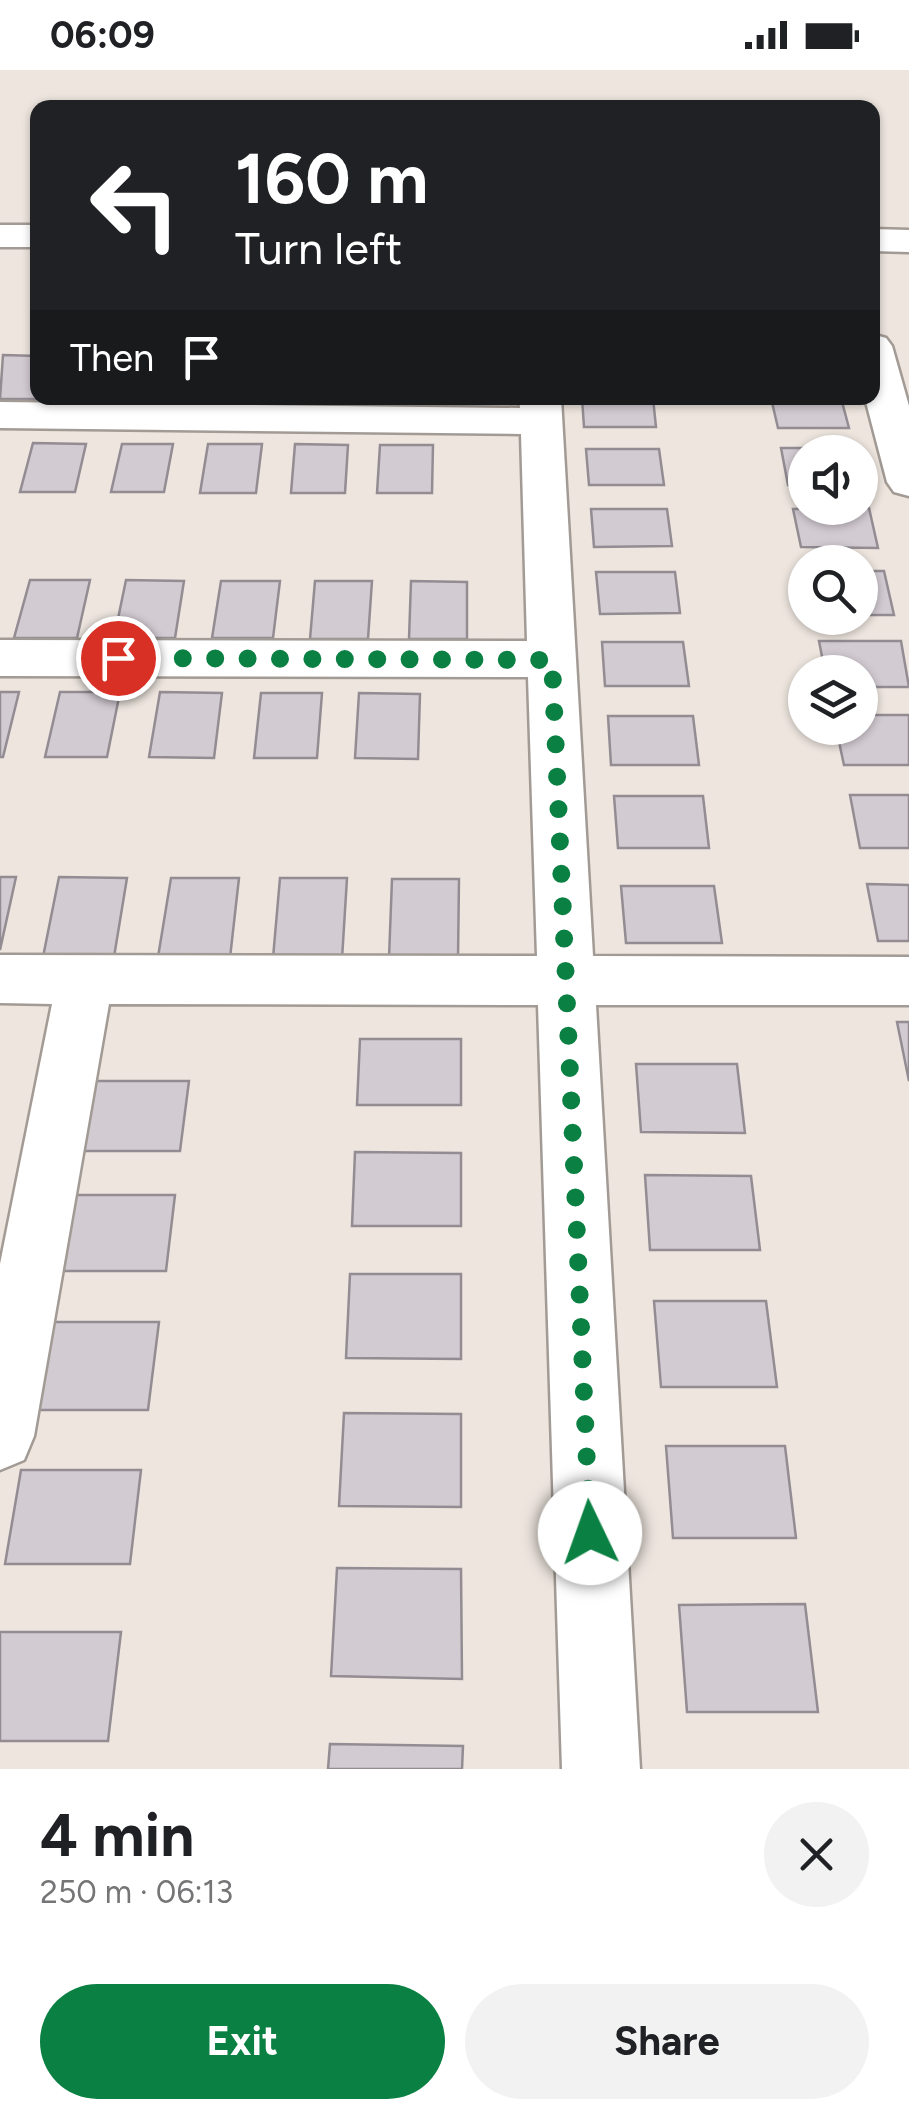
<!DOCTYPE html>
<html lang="en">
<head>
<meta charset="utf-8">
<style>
	body { margin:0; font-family:Figtree,sans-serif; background:#f2f2f2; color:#202124; height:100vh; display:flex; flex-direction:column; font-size:38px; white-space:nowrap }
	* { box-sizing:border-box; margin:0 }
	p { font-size:32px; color:#757577 }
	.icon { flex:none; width:55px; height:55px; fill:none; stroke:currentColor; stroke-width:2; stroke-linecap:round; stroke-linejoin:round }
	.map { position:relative; height:1699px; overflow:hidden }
	.drawer { display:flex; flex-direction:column; background:#fff; flex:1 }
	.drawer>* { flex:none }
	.banner { position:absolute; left:30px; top:30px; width:850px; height:305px; border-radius:20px; box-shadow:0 2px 8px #0004; background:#202124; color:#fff; overflow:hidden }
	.tools { position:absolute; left:788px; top:365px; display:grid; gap:20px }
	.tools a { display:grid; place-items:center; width:90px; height:90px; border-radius:50%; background:#fff; box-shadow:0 2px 8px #0004; font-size:50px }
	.pin { position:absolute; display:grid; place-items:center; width:85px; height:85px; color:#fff; margin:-42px; border:5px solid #fff; border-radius:50%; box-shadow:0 2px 10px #0007 }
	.me { position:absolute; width:110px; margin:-55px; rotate:357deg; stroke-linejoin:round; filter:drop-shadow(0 0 8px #0008) }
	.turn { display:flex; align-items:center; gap:35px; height:210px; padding:0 40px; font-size:45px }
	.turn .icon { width:130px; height:130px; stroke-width:2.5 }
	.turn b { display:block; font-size:70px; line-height:85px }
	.then { display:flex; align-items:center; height:95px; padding:0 40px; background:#0003; gap:20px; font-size:38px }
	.round { display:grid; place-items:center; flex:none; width:105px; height:105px; border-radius:52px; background:#f2f2f2 }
	.head { display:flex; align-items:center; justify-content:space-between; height:170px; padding:0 40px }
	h1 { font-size:60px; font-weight:700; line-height:75px }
	.primary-button { display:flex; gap:20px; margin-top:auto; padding:20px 40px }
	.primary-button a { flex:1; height:115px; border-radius:60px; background:#0b8043; color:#fff; font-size:40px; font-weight:700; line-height:115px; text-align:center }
	.primary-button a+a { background:#f2f2f2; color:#202124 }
	.status { display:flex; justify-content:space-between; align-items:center; height:70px; padding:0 50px; background:#fff; direction:ltr }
	.status svg { height:28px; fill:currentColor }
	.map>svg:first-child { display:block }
</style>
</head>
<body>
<div class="status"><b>06:09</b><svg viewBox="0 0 49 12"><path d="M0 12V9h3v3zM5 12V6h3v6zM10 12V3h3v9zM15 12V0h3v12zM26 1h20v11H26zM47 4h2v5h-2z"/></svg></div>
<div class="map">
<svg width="909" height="1699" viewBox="0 0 909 1699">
	<rect width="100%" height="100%" fill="#ede5de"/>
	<g fill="#d2cbd2" stroke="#938d93" stroke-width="2.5">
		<polygon points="3,285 38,286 40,329 0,329"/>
		<polygon points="582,328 653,328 656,357 584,357"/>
		<polygon points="771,328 841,328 849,358 778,358"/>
		<polygon points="33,373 86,374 75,422 20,422"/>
		<polygon points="122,374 173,374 164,422 111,422"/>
		<polygon points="208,374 262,374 256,423 200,423"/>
		<polygon points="295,374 348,375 345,423 291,423"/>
		<polygon points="380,375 433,375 432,423 377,423"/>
		<polygon points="781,378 854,378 855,382 805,382 805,415 788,415"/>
		<polygon points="586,379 659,379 664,415 589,415"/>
		<polygon points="869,438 878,478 801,477 793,439"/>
		<polygon points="591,439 667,439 672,476 594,477"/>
		<polygon points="860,501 884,501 894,545 860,545"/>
		<polygon points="596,502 675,502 680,543 600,544"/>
		<polygon points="30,510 90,510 77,568 14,568"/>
		<polygon points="126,510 184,511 175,568 114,568"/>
		<polygon points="221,511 280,511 273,568 212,568"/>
		<polygon points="315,511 372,511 368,569 310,569"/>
		<polygon points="411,511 467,512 467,569 409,569"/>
		<polygon points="819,571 901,571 909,617 860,617 860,602 825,602"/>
		<polygon points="602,572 683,572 689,616 605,616"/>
		<polygon points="0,622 19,622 3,687 0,687"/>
		<polygon points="60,622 120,622 107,687 45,687"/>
		<polygon points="160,622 222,623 214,688 149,687"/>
		<polygon points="261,623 322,623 317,688 254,688"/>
		<polygon points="359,623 420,624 418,689 355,688"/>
		<polygon points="860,645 909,645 909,695 844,695 836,658 860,658"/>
		<polygon points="608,646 693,646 699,695 611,695"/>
		<polygon points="850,725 909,725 909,778 860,778"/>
		<polygon points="614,726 703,726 709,778 618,778"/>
		<polygon points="0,807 16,807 0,880"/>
		<polygon points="59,807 127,808 114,887 43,887"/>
		<polygon points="171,808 239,808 230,888 158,887"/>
		<polygon points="280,808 347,808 342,889 273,888"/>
		<polygon points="392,809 459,809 458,889 389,888"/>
		<polygon points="867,814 909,815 909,871 878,871"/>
		<polygon points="621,816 714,816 722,873 626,873"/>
		<polygon points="897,952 909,952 909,1011"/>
		<polygon points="360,969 461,969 461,1035 357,1035"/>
		<polygon points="636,994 737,994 745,1063 641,1062"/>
		<polygon points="87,1011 189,1011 180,1081 75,1081"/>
		<polygon points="355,1082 461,1083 461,1156 352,1156"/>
		<polygon points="645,1105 751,1106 760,1180 650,1180"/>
		<polygon points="68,1125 175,1125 166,1201 55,1201"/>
		<polygon points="350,1204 461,1204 461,1289 346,1288"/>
		<polygon points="654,1231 766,1231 777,1317 661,1317"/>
		<polygon points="46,1252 159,1252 148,1340 31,1340"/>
		<polygon points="344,1343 461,1344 461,1437 339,1436"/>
		<polygon points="666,1376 785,1376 796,1468 673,1468"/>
		<polygon points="21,1400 141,1400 130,1494 5,1494"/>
		<polygon points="337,1498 461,1499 462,1609 331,1606"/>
		<polygon points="805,1534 818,1642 687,1642 679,1535"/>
		<polygon points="0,1562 121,1562 108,1671 0,1671"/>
		<polygon points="330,1674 463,1676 462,1699 328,1699"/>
	</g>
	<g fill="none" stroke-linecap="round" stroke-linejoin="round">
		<g stroke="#a29a94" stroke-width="5">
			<g id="minor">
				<rect x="0" y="155" width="38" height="22"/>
				<polygon points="872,159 909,160 909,182 872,181"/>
				<polygon points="872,264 886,268 892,276 909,336 909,426 894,422 887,412 865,328 872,328"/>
				<polygon points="519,328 561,328 593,886 909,887 909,935 596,935 640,1699 562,1699 538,935 109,934 34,1366 24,1390 0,1400 0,1194 52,934 0,933 0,885 537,886 528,607 0,606 0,570 527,571 521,364 0,358 0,332 520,338"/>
			</g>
		</g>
		<use href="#minor" fill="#fff" fill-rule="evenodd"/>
	</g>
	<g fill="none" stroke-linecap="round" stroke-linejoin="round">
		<polyline stroke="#0b8043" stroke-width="18" stroke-dasharray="0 32.4" points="118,588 552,590 590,1463"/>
	</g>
</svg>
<div class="tools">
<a><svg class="icon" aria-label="sound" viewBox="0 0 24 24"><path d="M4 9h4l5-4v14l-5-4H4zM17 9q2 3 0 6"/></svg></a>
<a><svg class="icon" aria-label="search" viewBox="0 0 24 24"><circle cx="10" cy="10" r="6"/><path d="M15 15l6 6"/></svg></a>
<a><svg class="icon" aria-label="layers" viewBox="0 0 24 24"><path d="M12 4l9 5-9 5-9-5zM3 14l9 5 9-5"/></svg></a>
</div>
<div class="pin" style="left:118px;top:588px;background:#d93025"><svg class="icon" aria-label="arrive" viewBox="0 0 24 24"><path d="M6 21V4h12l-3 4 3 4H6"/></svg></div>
<svg class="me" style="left:590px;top:1463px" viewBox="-20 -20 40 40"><circle r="19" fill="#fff"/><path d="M0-13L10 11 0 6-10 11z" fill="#0b8043"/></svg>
<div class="banner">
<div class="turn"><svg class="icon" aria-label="left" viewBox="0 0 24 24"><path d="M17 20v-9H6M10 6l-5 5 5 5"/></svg><div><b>160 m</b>Turn left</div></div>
<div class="then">Then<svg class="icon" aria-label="arrive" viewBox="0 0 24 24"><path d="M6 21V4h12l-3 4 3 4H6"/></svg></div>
</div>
</div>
<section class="drawer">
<div class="head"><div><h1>4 min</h1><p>250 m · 06:13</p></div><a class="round"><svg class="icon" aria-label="close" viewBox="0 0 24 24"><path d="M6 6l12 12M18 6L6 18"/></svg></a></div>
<div class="primary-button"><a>Exit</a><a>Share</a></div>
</section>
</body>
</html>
